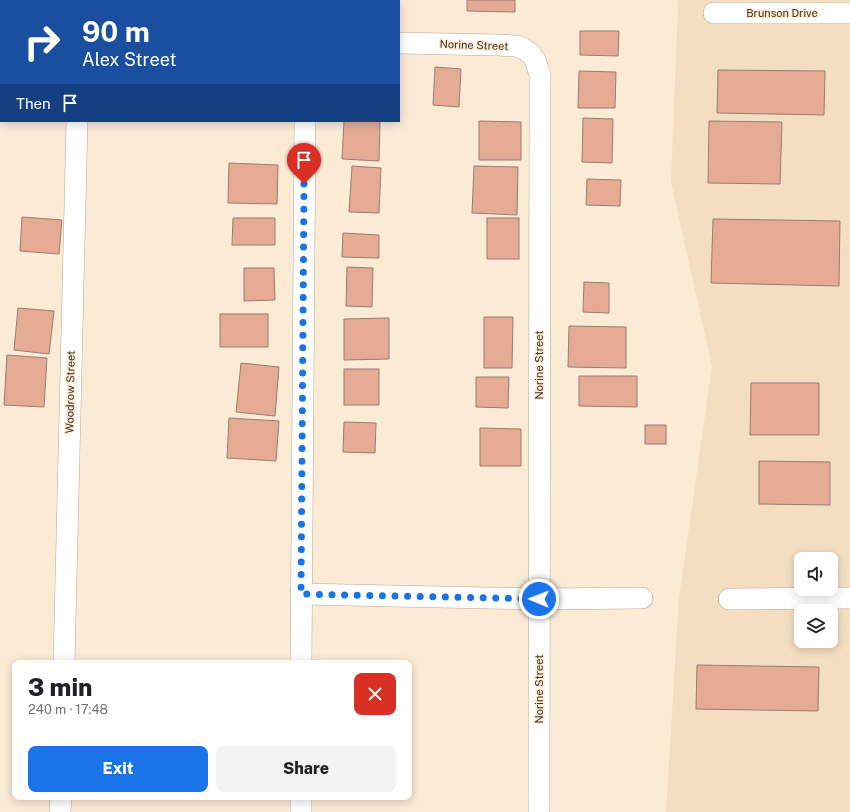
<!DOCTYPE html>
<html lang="en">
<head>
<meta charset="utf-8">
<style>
	body { margin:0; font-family:"Public Sans",sans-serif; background:#f2f2f2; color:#202124; height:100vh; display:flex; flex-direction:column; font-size:15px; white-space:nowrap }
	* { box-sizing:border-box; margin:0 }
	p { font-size:13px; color:#757577 }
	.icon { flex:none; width:22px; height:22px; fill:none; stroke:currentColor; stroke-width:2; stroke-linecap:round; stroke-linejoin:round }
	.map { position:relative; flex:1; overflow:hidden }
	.panel { position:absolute; left:12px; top:660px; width:400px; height:140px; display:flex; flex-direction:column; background:#fff; border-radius:8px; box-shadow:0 2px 10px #0003 }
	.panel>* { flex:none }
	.guide { position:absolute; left:0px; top:0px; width:400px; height:122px; box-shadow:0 2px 10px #0003; background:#1a4fa0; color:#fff; overflow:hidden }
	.controls { position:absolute; left:794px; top:552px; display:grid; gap:8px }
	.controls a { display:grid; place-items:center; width:44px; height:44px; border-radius:8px; background:#fff; box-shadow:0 2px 10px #0003; font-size:20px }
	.pin { position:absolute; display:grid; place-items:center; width:34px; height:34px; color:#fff; margin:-41px -17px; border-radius:50% 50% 50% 0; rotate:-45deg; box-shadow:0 0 4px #0007 }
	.pin .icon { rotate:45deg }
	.me { position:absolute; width:44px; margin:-22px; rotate:271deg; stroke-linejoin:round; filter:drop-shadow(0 0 3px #0008) }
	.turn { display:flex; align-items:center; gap:14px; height:84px; padding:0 16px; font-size:18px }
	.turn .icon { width:52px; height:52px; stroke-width:2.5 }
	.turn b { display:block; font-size:28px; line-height:34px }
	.then { display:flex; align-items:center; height:38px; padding:0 16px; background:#0003; gap:8px; font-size:15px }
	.round { display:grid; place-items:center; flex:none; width:42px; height:42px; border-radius:8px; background:#f2f2f2 }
	.head { display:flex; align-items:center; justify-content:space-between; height:68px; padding:0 16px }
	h1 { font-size:24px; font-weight:800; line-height:30px }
	.primary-button { display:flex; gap:8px; margin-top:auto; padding:8px 16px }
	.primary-button a { flex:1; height:46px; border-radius:8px; background:#1a73e8; color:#fff; font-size:16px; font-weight:800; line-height:46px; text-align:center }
	.primary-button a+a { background:#f2f2f2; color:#202124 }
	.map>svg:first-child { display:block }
</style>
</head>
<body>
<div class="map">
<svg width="850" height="812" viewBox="0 0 850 812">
	<rect width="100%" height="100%" fill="#fbead4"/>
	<path fill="#f3dec2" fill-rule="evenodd" d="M677,0H850V812H666L679,598L712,366L671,182L678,7ZM801,559H831V589H801ZM801,611H831V641H801Z"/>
	<g fill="#e5ab94" stroke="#977e74">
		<polygon points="2,0 44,0 45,1 2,1"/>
		<polygon points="467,0 515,0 515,12 467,11"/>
		<polygon points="580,31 619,31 618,56 580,55"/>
		<polygon points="435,67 461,69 459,107 433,105"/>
		<polygon points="718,70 825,71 824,115 717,113"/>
		<polygon points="579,71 616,72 615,108 578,108"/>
		<polygon points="583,118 613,119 612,163 582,162"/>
		<polygon points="344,121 380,121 379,161 342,159"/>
		<polygon points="479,121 521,122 521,160 479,160"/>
		<polygon points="709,121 782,122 780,184 708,183"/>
		<polygon points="229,163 278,165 277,204 228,203"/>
		<polygon points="352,166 381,168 379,213 349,212"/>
		<polygon points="474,166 518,167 517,215 472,213"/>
		<polygon points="587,179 621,180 620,206 586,205"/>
		<polygon points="22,217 62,220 59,254 20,251"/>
		<polygon points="233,218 275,218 275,245 232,245"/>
		<rect x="487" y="218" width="32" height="41"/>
		<polygon points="713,219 840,221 839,286 711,283"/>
		<polygon points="343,233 379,235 379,258 342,257"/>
		<polygon points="347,267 373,268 372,307 346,306"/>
		<polygon points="244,268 274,268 275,300 244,301"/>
		<polygon points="584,282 609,283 609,313 583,312"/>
		<polygon points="18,308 54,311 49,354 14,350"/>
		<rect x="220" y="314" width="48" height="33"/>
		<polygon points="484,317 513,317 512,368 484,368"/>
		<polygon points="389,318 389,359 344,360 344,319"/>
		<polygon points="569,326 626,327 626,368 568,367"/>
		<polygon points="7,355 47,358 44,407 4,405"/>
		<polygon points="241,363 279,367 275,416 236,412"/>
		<rect x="344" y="369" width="35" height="36"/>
		<polygon points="579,376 637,376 637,407 579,406"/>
		<polygon points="476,377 509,377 508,408 476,407"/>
		<polygon points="751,383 819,383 819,435 750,435"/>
		<polygon points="229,418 279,421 276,461 227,458"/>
		<polygon points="344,422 376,423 375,453 343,452"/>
		<rect x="645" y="425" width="21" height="19"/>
		<polygon points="480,428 521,429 521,466 480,466"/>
		<polygon points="759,461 830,462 830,505 759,504"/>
		<polygon points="697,665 819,667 818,711 696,709"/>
	</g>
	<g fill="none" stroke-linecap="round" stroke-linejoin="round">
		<g stroke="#b9a994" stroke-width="22">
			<g id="minor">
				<polyline points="72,0 72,1"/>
				<polyline points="305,0 305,1"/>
				<polyline points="714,13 850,13"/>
				<polyline points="399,43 497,45 517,46 524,49 531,54 535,60 540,75 539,812"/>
				<polyline points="301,594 539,599 642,598"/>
				<polyline points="729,599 850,598"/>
				<polyline points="64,663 77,121"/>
				<polyline points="301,663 305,121"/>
				<polyline points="60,812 61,797"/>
				<polyline points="301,812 301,797"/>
			</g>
		</g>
		<use href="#minor" stroke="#fff" stroke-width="21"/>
	</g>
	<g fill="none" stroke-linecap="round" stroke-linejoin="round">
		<polyline stroke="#1a73e8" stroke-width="7" stroke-dasharray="0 12.6" points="304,184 301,594 539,599"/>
	</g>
	<g text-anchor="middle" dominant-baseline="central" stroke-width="3" stroke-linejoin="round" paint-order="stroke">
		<g font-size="11" fill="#39332a" stroke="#fbead4">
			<text x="782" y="13">Brunson Drive</text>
			<text transform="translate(474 45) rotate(2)">Norine Street</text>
			<text transform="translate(539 365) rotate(-90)">Norine Street</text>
			<text transform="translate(70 392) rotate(-89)">Woodrow Street</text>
			<text transform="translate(539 689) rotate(-90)">Norine Street</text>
		</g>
	</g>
</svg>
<div class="controls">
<a><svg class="icon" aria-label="sound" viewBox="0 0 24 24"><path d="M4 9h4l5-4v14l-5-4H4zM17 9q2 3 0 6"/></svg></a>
<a><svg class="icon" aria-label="layers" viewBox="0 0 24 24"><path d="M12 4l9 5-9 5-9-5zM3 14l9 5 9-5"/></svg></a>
</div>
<div class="pin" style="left:304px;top:184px;background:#d93025"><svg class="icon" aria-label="arrive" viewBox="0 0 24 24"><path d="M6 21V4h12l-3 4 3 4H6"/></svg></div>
<svg class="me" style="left:539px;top:599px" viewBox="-20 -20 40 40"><circle r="17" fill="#1a73e8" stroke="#fff" stroke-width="3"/><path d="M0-11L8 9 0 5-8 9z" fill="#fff"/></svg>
<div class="guide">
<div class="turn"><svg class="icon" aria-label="right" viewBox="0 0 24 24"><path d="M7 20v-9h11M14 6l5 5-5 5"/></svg><div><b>90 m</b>Alex Street</div></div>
<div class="then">Then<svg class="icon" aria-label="arrive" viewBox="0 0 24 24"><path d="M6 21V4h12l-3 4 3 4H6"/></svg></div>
</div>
<section class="panel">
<div class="head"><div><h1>3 min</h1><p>240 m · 17:48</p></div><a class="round" style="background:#d93025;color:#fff"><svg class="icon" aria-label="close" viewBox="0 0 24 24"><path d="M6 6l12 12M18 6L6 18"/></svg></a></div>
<div class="primary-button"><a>Exit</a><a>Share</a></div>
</section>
</div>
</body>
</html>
